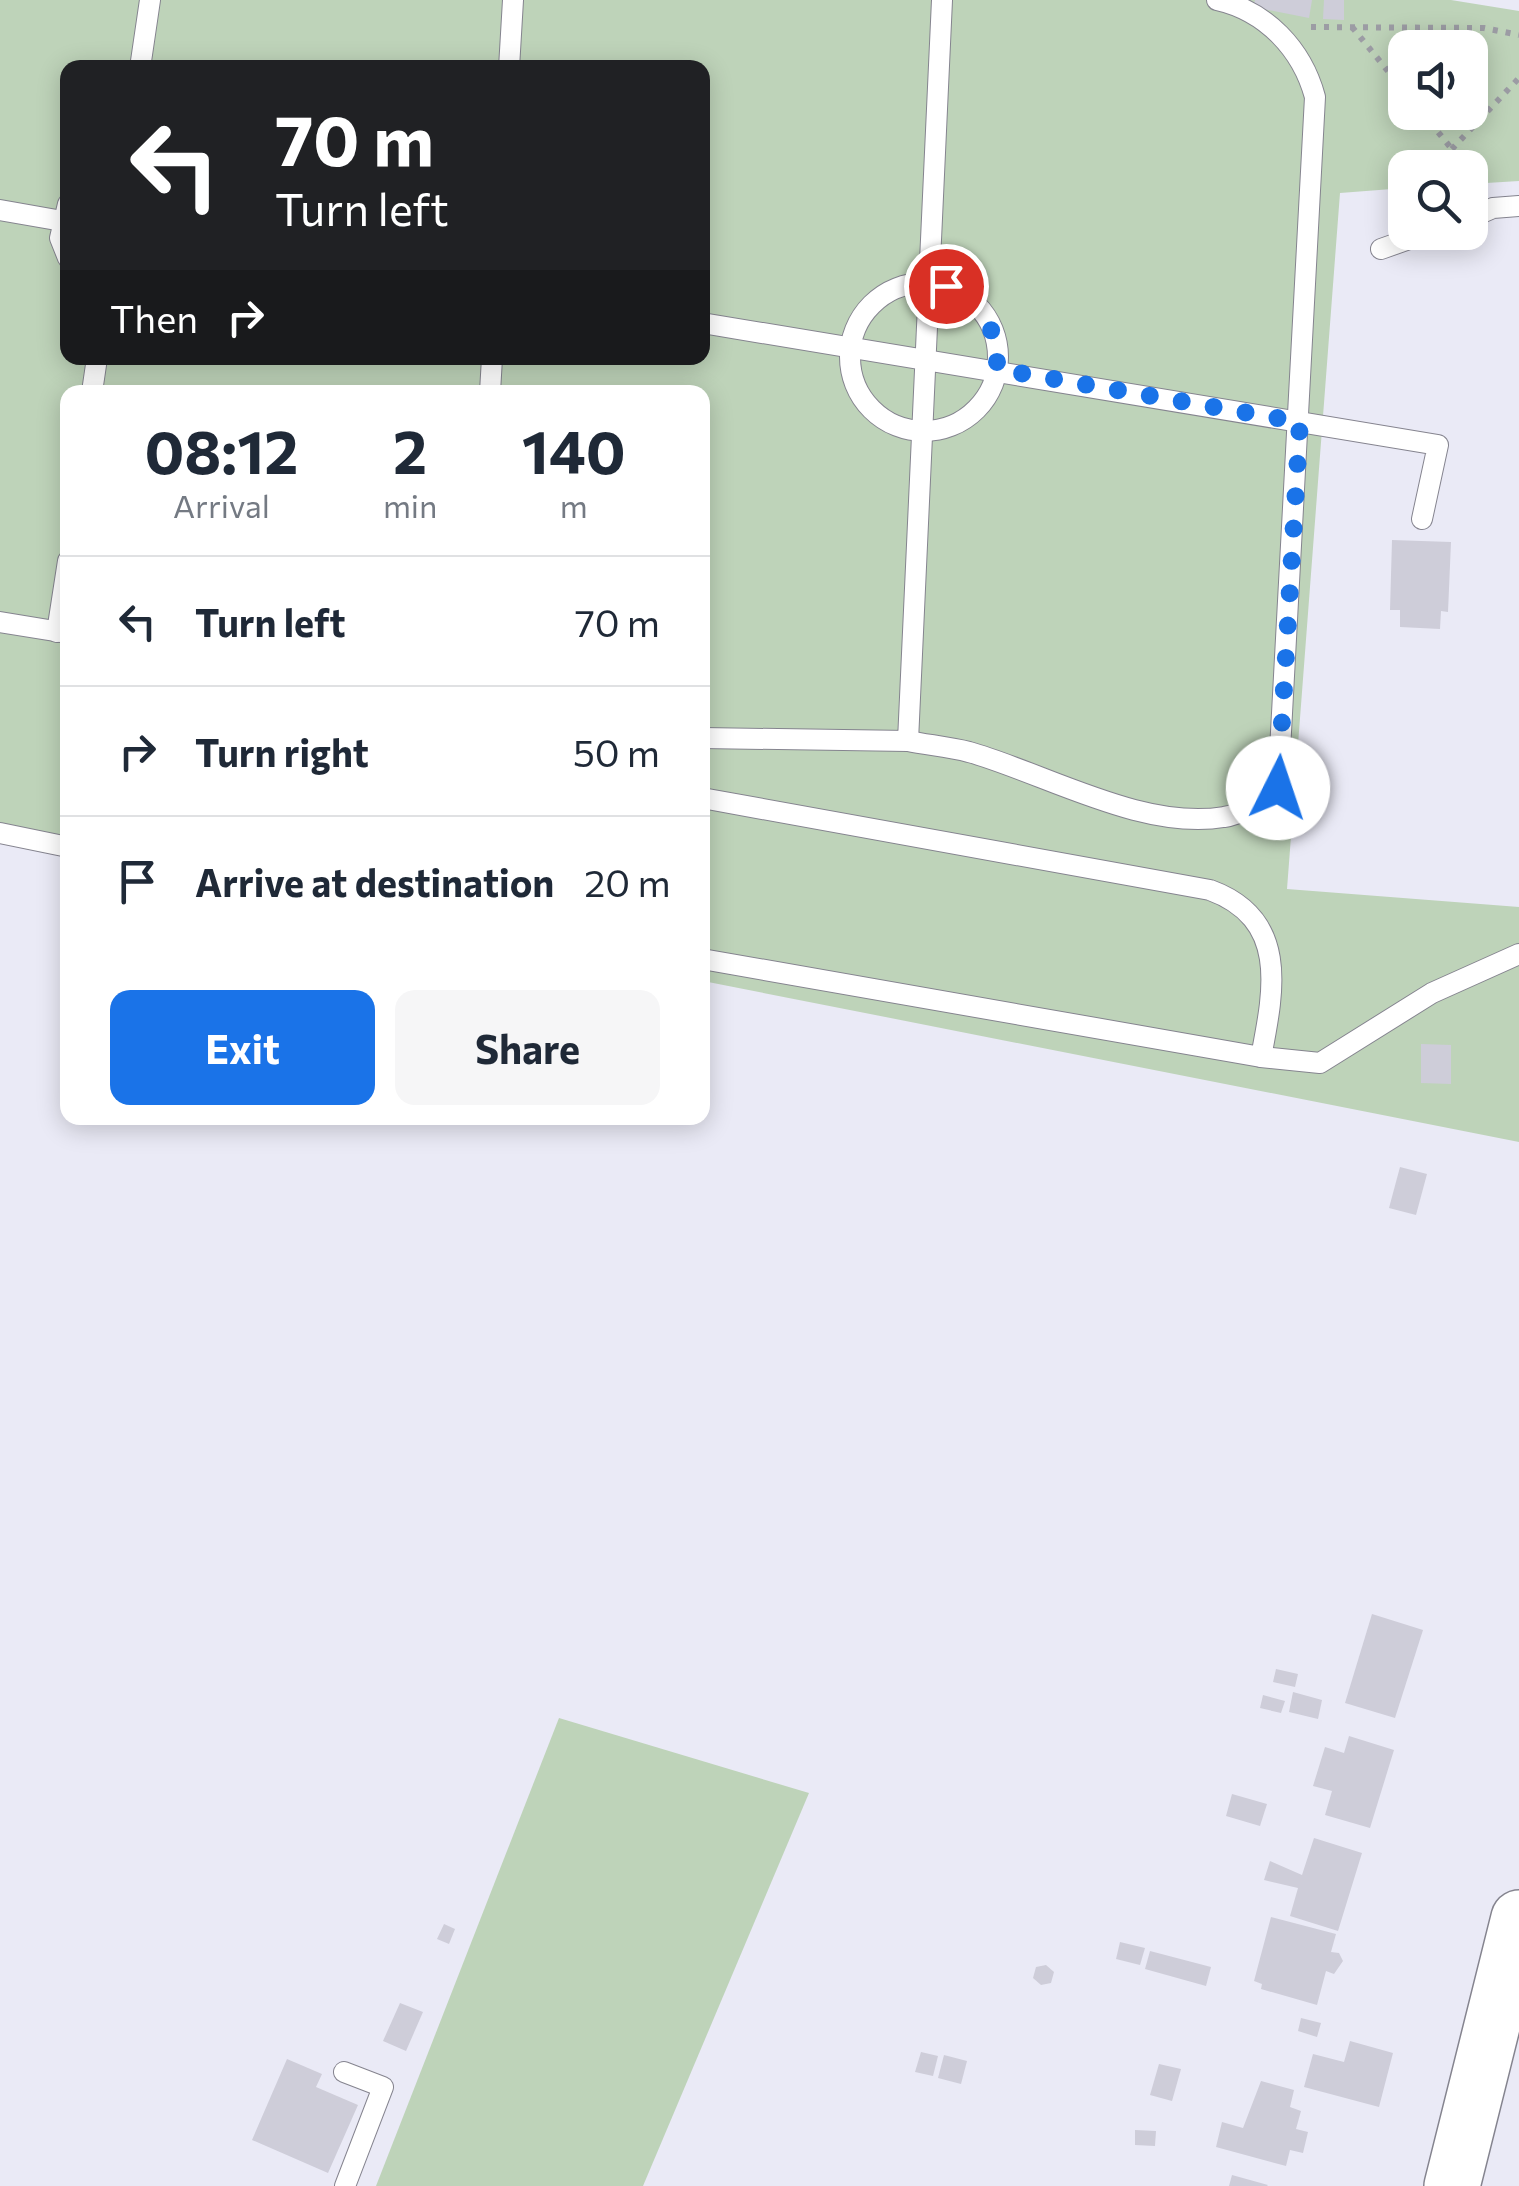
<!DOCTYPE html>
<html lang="en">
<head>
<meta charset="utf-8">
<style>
	body { margin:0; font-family:Commissioner,sans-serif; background:#f6f6f7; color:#1f2937; height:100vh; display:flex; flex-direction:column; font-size:38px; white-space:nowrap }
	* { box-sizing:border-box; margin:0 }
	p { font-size:32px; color:#747a83 }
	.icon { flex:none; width:55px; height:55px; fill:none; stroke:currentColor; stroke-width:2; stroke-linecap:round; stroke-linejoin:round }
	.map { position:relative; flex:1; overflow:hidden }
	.details { position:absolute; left:60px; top:385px; width:650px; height:740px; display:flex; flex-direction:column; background:#fff; border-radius:20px; box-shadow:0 5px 25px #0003 }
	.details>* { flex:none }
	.guide { position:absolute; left:60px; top:60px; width:650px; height:305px; border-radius:20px; box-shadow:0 5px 25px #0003; background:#202124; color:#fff; overflow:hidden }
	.buttons { position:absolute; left:1388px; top:30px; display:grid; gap:20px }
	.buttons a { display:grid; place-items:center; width:100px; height:100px; border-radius:20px; background:#fff; box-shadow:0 5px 25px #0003; font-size:50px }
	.pin { position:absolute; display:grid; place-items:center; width:85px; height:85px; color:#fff; margin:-42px; border:5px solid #fff; border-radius:50%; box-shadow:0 2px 10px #0007 }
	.me { position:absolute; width:110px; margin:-55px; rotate:4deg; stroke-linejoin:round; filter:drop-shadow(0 0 8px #0008) }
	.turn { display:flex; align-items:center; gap:35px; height:210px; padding:0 50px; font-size:45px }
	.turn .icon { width:130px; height:130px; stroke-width:2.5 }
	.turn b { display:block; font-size:70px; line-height:85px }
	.then { display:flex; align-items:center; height:95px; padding:0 50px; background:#0003; gap:20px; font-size:38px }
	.eta { display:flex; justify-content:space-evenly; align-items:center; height:170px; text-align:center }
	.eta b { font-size:60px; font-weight:700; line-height:70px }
	.primary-button { display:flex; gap:20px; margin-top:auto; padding:20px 50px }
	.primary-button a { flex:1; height:115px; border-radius:20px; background:#1a73e8; color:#fff; font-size:40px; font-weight:700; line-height:115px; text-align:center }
	.primary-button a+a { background:#f6f6f7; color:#1f2937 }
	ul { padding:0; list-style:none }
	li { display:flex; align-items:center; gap:30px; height:130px; padding:0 50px; border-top:2px solid #e0e1e3 }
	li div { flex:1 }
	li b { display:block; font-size:38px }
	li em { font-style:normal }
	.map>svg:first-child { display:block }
</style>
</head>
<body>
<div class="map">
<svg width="1519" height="2186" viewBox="0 0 1519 2186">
	<rect width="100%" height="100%" fill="#eaeaf6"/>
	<g fill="#bed3b9" fill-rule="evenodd">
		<path d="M0,0H1451L1519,11V181L1470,184V168H1405V188L1340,193L1287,889L1519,907V1142L703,981L702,392H68L67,856L0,843ZM1405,48H1470V112H1405ZM68,68H702V358H68Z"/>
		<polygon points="559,1718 809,1793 643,2186 376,2186"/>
	</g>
	<g fill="#cecdd9">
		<polygon points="1255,0 1312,0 1309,18 1253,7"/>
		<polygon points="1324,0 1344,0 1344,20 1323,19"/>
		<polygon points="1392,540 1451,542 1448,612 1441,611 1440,629 1400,627 1400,610 1390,610"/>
		<polygon points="1421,1044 1451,1045 1451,1084 1421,1083"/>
		<polygon points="1400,1167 1427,1174 1416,1215 1389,1208"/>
		<polygon points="1372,1614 1423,1630 1395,1718 1345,1703"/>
		<polygon points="1276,1669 1298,1674 1295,1687 1273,1682"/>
		<polygon points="1293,1692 1322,1700 1318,1719 1289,1712"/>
		<polygon points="1263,1695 1285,1701 1281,1713 1260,1708"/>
		<polygon points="1349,1736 1394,1750 1370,1828 1325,1815 1332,1791 1313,1786 1325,1747 1344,1753"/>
		<polygon points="1232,1794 1267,1804 1260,1826 1226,1816"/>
		<polygon points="1314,1838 1362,1853 1338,1931 1290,1916 1298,1888 1264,1880 1270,1861 1302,1875"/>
		<polygon points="1271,1917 1336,1934 1331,1952 1339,1953 1343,1961 1334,1974 1326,1971 1317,2005 1261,1989 1262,1984 1254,1981"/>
		<polygon points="444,1924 455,1929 449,1944 437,1939"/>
		<polygon points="1120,1942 1145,1948 1140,1965 1116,1959"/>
		<polygon points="1150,1951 1211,1967 1206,1986 1145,1969"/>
		<polygon points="1046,1965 1054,1972 1051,1983 1041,1985 1033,1978 1036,1967"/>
		<polygon points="400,2003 423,2012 406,2051 383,2041"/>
		<polygon points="1301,2018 1321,2023 1317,2037 1298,2031"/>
		<polygon points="1350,2041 1393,2053 1379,2107 1304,2087 1313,2054 1344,2062"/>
		<polygon points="921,2052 938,2056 933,2076 915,2072"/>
		<polygon points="944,2055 967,2061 961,2084 938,2078"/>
		<polygon points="287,2059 322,2074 316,2087 358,2105 328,2173 252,2140"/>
		<polygon points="1159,2064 1181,2069 1172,2101 1150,2095"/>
		<polygon points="1261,2081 1294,2090 1290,2107 1301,2111 1296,2129 1308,2132 1303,2153 1290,2150 1286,2166 1216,2147 1222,2122 1243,2128"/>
		<polygon points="1135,2130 1156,2131 1155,2146 1135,2145"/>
		<polygon points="1232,2175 1268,2185 1267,2186 1229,2186"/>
	</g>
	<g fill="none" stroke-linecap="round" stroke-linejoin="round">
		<g stroke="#85848f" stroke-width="22">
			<g id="service">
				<polyline points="140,68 150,0"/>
				<polyline points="509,68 513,0"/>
				<polyline points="68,204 60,238 68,258"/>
				<polyline points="0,210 68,222"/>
				<polyline points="1470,218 1493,208 1519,206"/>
				<polyline points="1381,249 1429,232"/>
				<circle cx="924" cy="357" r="74"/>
				<polyline points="702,323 1438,445 1422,519"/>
				<polyline points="92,392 97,358"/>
				<polyline points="490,392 492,358"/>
				<polyline points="0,622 67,633"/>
				<polyline points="57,632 68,561"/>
				<polyline points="702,738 908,741 942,0"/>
				<path d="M908,741C928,745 949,747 969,752C1044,773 1143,831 1224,817C1245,814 1261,800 1278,788L1315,97C1302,49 1266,11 1217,0"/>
				<path d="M702,798L1210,890C1289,919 1274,990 1261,1057"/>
				<polyline points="0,833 68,847"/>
				<polyline points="702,959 1261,1057 1320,1063 1432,993 1519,954"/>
				<polyline points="344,2072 383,2087 345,2186"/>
			</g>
		</g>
		<g stroke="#85848f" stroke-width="58">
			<polyline id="secondary" points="1452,2186 1519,1918"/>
		</g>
		<g stroke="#9c9ca4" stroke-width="6" stroke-dasharray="5 8" stroke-linecap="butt">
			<polyline points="1311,27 1484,28 1519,35"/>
			<polyline points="1352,27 1405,92"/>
			<polyline points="1422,112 1467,168"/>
			<polyline points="1434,168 1519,78"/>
			<polyline points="1470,171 1481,185"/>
		</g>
		<use href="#service" stroke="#fff" stroke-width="20"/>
		<use href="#secondary" stroke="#fff" stroke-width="55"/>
	</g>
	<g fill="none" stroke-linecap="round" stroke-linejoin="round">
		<path stroke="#1a73e8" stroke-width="18" stroke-dasharray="0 32.4" d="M946,286C982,304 998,328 997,369L1300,422L1278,788"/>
	</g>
</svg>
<div class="buttons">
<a><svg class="icon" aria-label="sound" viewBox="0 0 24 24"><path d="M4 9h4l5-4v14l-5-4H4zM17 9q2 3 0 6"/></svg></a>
<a><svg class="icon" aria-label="search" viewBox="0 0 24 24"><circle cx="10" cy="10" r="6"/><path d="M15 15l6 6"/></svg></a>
</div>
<div class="pin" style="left:946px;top:286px;background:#d93025"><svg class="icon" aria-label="arrive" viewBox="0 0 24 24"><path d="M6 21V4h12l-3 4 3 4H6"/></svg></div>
<svg class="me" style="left:1278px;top:788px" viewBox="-20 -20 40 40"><circle r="19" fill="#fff"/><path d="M0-13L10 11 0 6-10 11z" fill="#1a73e8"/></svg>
<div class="guide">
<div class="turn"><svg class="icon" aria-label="left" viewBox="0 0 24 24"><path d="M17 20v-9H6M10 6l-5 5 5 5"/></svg><div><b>70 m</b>Turn left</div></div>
<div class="then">Then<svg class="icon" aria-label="right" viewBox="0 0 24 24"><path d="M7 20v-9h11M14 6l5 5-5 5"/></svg></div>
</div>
<section class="details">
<div class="eta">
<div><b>08:12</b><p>Arrival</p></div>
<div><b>2</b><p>min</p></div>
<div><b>140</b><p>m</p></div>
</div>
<ul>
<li><svg class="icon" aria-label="left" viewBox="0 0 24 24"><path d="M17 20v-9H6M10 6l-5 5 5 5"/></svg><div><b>Turn left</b></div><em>70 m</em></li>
<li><svg class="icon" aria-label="right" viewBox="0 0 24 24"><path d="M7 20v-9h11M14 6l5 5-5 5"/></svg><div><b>Turn right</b></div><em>50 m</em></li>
<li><svg class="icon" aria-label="arrive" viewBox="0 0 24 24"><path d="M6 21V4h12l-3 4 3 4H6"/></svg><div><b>Arrive at destination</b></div><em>20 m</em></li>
</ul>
<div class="primary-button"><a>Exit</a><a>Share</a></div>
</section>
</div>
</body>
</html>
